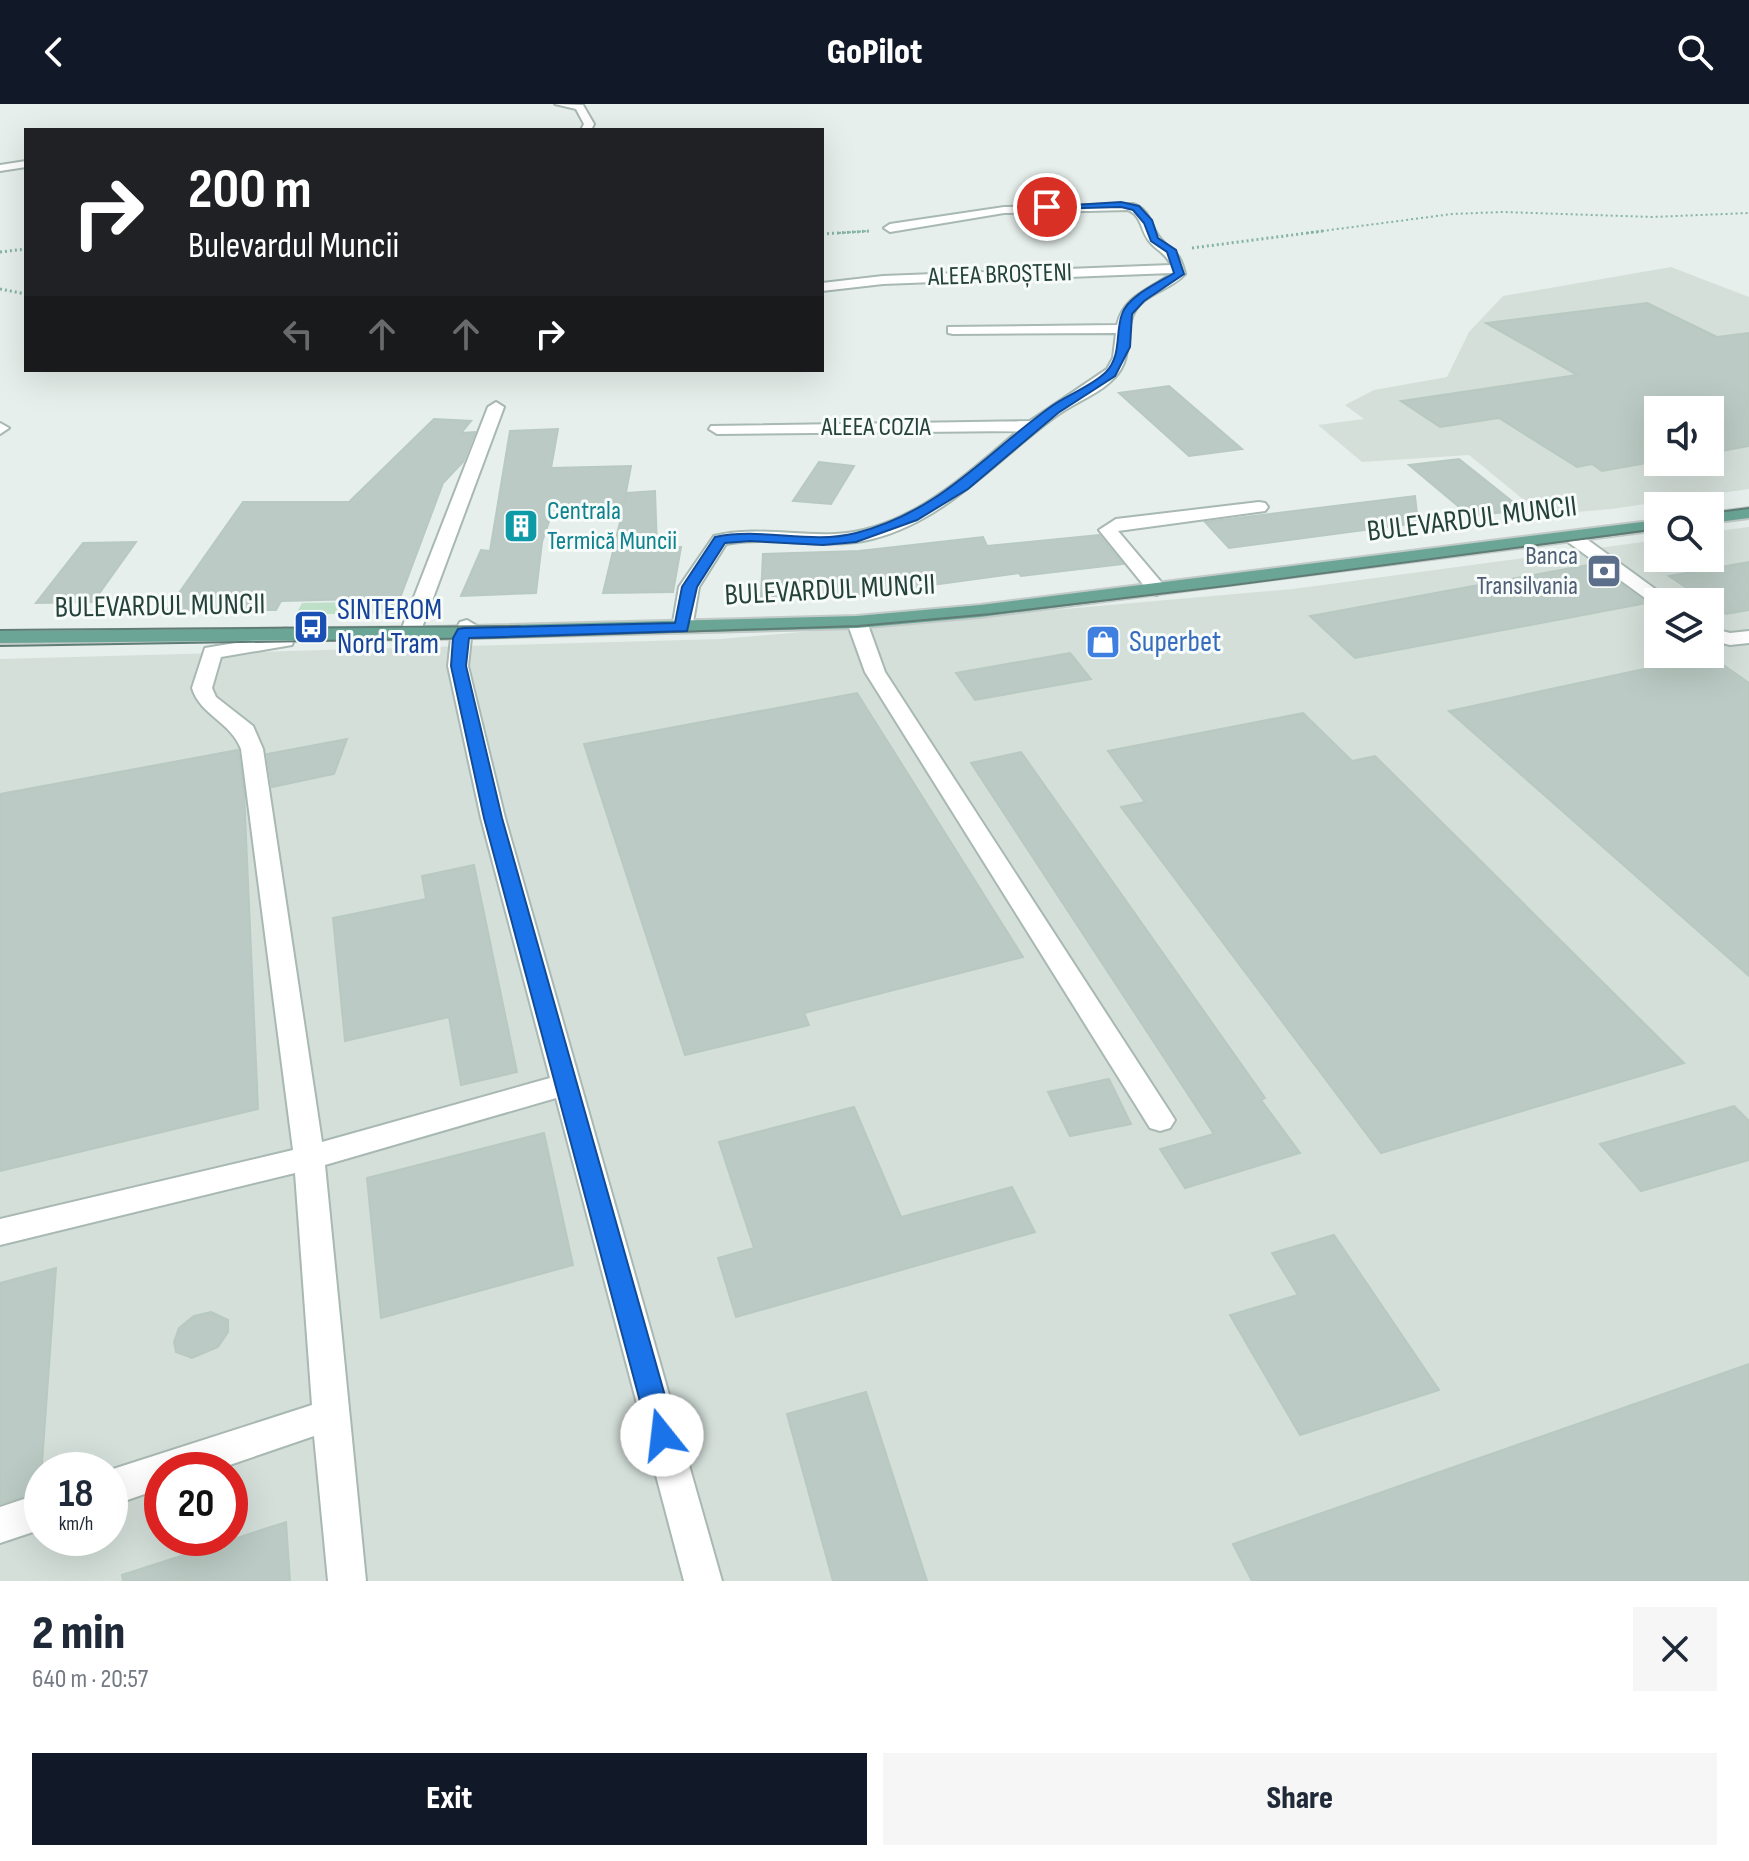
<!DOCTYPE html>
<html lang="en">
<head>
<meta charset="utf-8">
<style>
	body { margin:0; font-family:"Sofia Sans Condensed",sans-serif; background:#f6f6f7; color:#1f2937; height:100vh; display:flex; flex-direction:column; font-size:30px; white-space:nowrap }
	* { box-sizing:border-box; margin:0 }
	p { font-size:26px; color:#747a83 }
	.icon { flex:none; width:44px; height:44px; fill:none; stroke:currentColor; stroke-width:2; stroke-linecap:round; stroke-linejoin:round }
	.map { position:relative; height:1477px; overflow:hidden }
	.panel { display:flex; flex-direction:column; background:#fff; flex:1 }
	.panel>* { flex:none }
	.top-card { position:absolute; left:24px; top:24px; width:800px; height:244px; border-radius:0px; box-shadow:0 8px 32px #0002; background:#202124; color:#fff; overflow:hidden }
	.buttons { position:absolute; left:1644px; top:292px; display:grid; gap:16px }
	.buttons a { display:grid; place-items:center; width:80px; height:80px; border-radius:0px; background:#fff; box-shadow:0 8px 32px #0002; font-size:40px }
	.speed { position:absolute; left:24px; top:1348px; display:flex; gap:16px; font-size:40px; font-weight:700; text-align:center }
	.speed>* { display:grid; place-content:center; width:104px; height:104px; border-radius:50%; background:#fff; box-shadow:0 8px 32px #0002; line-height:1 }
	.speed small { font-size:20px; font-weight:400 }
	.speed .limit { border:12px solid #d22; background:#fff; color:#111 }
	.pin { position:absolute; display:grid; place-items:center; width:68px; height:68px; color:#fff; margin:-34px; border:4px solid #fff; border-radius:50%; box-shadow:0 2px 8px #0007 }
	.me { position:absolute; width:88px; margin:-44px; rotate:344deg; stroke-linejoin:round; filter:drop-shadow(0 0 6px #0008) }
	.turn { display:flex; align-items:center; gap:28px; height:168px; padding:0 32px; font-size:36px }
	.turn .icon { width:104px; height:104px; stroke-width:2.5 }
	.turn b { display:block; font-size:56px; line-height:68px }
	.lanes { display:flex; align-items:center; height:76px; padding:0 32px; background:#0003; justify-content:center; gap:40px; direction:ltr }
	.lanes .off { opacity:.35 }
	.round { display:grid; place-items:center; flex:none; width:84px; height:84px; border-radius:0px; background:#f6f6f7 }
	.headline { display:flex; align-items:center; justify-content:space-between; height:136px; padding:0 32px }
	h1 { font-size:48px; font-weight:800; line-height:60px }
	.action { display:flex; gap:16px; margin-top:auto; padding:16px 32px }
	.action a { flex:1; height:92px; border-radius:0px; background:#111827; color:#fff; font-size:32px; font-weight:800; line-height:92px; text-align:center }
	.action a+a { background:#f6f6f7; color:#1f2937 }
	header { display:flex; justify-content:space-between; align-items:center; height:104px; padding:0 32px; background:#111827; color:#fff; font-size:36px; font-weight:800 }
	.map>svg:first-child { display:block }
</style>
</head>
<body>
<header><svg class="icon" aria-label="back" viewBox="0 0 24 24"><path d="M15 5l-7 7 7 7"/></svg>GoPilot<svg class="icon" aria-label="search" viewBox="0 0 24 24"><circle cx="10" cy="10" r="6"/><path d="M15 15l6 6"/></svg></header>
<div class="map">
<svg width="1749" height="1477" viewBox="0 0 1749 1477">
	<rect width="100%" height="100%" fill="#e6efeb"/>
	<g fill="#d4dfda" fill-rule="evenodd">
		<path d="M1671,163L1749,193V385L1611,405L1542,411L1469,351L1362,358L1318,321L1364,315L1345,301L1374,286L1447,273L1469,228L1503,192ZM1658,306H1710V358H1658Z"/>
		<path d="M1749,423V1477H0V555L721,535L1293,485L1658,436V454H1710V428ZM1658,498H1710V550H1658ZM42,1366H110V1434H42ZM162,1366H230V1434H162Z"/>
	</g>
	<polygon fill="#bfe0c8" points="408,497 396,510 296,510 302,499"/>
	<g fill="#bbcac4" stroke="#b8c9c2" stroke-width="2">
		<polygon points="1647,199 1717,233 1749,229 1749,342 1710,349 1710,306 1658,306 1658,357 1602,367 1592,360 1577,363 1499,314 1440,323 1401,297 1577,271 1486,219"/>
		<polygon points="1169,282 1242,345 1189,352 1119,289"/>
		<polygon points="434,315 471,317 461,329 475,328 463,358 443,379 400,494 281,497 276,506 167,506 243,398 349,398"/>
		<polygon points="558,325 551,364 631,362 623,404 553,406 542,438 536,489 461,492 481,446 490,447 510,327"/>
		<polygon points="1459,355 1523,406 1470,412 1409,361"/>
		<polygon points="819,358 854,362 831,400 793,397"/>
		<polygon points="655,387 657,444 681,443 673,488 603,489 627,389"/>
		<polygon points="1415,392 1418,419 1229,444 1205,418"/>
		<polygon points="1099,431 1123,460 1021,472 1019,469 866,490 761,493 763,450 859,447 983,433 987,442"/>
		<polygon points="136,438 93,498 36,499 83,439"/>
		<polygon points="1749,458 1749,506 1726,510 1669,472"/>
		<polygon points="1593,460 1647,499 1355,554 1310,512"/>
		<polygon points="1070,549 1091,575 975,596 956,569"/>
		<polygon points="1709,551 1749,579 1749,872 1449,607"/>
		<polygon points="857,589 1023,853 804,909 809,921 685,951 584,640"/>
		<polygon points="1303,609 1352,657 1375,652 1684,959 1381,1049 1121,703 1145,698 1108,647"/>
		<polygon points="347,635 334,670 272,683 267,650"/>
		<polygon points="238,646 244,688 258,1005 0,1067 0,690"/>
		<polygon points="1021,648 1265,994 1261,996 1300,1049 1185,1084 1160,1045 1214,1030 971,659"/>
		<polygon points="474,761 517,968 461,981 449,913 345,937 333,814 426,795 422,772"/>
		<polygon points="1109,975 1131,1020 1070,1032 1048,988"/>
		<polygon points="1734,1002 1749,1017 1749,1056 1641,1087 1600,1040"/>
		<polygon points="854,1003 901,1113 1012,1083 1035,1128 736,1213 718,1154 754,1144 719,1038"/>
		<polygon points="544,1029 573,1161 381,1214 367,1074"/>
		<polygon points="1334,1131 1439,1286 1300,1331 1230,1211 1298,1191 1272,1149"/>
		<polygon points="56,1164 40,1387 0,1400 0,1179"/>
		<polygon points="211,1208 228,1216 228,1228 218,1243 192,1254 176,1248 174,1238 179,1224 194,1212"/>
		<polygon points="1749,1260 1749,1477 1252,1477 1233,1440"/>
		<polygon points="866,1288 927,1477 833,1477 787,1310"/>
		<polygon points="286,1418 290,1477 123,1477 122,1471"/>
	</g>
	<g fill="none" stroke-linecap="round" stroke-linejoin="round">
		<g stroke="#a8b8b2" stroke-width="4">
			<g id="minor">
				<polygon points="555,0 583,1 594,20 591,26 581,26 584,20 576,5"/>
				<polygon points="26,57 26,63 0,67 0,61"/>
				<path d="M1133,100C1152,107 1149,121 1160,134C1174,151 1179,145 1185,170C1172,185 1147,189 1136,205C1122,227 1135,252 1115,273C1100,290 1077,297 1059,310C998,353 948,416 872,435C824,447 775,431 726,440L699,483L692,524L689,528H675L672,524L679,483L714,432C755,422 794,432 835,430C907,427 966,371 1018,327L717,330L709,325L711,322L1030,317L1107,265L1113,254L1116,229L953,230L948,229V223L1117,221C1124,191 1150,186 1172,169L883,180L822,187V179L883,172L1171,161C1166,149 1157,147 1149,137C1140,125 1142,112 1128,106L1004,109L890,128L884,124L890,120L1004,103Z"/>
				<polygon points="496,298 504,303 420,529 410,535 403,533 400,529 488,303"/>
				<polygon points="0,319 9,324 0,330"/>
				<polygon points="1259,398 1265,399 1268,403 1265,407 1118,427 1167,485 1157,491 1150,489 1099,426 1116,415"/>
				<polygon points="1571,427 1577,428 1673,498 1658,498 1656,502 1565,436 1562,432"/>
				<polygon points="857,512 867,518 885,568 1170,1008 1175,1016 1170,1024 1160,1027 1150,1024 865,568 847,518"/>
				<path d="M467,516L477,522L471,534L468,562L505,714L722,1477H684L556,994L325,1061L366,1477H328L314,1332L215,1366H162V1384L110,1402V1366L312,1301L295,1069L0,1141V1115L293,1046L241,645C231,618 200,611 192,584L205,544L276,532L279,526L286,524L296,530L292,541L221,553L212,584L216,593L253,622L263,645L322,1038L550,974L481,714L448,562L451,534L460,518Z"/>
				<polygon points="1710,524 1730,529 1749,527 1749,539 1730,541 1710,536"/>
				<polygon points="42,1389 42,1425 0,1439 0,1403"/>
			</g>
		</g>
		<g stroke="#c2cac8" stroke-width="4">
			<g id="major">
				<polygon points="1749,404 1749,414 1710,419 1710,409"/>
				<polygon points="1658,416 1658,426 980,513 857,524 435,535 0,539 0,527 435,523 857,512 980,501"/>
			</g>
		</g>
		<g stroke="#86b3a5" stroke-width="2" stroke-dasharray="2 3" stroke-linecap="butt">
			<polyline points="839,129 869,127"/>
			<polyline points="1307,129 1452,110 1503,108 1652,113 1749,109"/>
		</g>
		<g stroke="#86b3a5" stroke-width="3" stroke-dasharray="2 3" stroke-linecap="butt">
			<polyline points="822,130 869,127"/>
			<polyline points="1192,144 1323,127"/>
			<polyline points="0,148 26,145"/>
			<polyline points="0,185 26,190"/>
		</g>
		<use href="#minor" fill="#fff" fill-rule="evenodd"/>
		<use href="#major" fill="#6aa596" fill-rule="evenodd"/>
		<g stroke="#5f7d75" stroke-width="2">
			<polyline points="1710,409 1749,404"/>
			<polyline points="0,526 520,522"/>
			<polyline points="0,542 493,534 858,522 991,510 1226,482 1658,425"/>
		</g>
	</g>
	<path fill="#1a73e8" stroke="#114b97" stroke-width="2" d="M1121,98L1139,102L1152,116L1158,134L1176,146L1184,170L1144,197L1132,210L1130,243L1115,272L1058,309L968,385L917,416L856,438L823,441L750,437L725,439L697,483L687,527L469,534L466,562L502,714L676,1331L672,1340L662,1344L653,1340L649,1331L484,714L451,562L453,534L458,525L464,524L675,519L682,483L715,433C762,423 810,441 856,429C939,408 983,352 1049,304C1066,291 1091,283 1106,268C1122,251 1115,229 1122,210C1128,192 1158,179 1174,169L1167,148L1151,137L1144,119L1133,106L1121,103L1047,105L1042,103Z"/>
	<defs>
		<g id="building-square" transform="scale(1.8)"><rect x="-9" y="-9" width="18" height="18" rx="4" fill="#0f9aa8" stroke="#f7fbf9"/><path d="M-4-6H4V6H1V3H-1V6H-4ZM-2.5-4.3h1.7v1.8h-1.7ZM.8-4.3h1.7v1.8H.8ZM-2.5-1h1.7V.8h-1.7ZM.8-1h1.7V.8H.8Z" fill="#fff"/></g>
		<g id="bank-square" transform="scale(1.8)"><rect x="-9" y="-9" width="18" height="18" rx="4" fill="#5c6f8a" stroke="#f7fbf9"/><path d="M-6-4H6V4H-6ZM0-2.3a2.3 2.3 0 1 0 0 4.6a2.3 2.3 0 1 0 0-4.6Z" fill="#fff"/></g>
		<g id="bus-square" transform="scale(1.8)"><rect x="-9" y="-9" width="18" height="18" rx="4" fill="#1a4fb4" stroke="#f7fbf9"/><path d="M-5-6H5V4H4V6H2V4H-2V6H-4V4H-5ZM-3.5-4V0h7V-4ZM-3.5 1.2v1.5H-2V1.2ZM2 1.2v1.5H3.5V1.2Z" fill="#fff"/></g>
		<g id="shop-square" transform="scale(1.8)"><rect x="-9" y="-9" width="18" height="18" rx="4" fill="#3f7fe0" stroke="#f7fbf9"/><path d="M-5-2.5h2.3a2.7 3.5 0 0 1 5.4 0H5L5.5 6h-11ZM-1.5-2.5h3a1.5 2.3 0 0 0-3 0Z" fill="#fff"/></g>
	</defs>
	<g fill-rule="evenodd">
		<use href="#building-square" x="521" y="422"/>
		<use href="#bank-square" x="1604" y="467"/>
		<use href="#bus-square" x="311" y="523"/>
		<use href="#shop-square" x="1103" y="538"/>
	</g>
	<g text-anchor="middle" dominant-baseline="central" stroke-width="6" stroke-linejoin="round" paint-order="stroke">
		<g font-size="26" fill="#24423a" stroke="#f7fbf9">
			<text transform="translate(1000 171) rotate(-2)">ALEEA BROȘTENI</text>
			<text x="876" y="323">ALEEA COZIA</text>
		</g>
		<g font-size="26" fill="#0d838f" stroke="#f7fbf9" text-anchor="start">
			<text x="547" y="407">Centrala<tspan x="547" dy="30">Termică Muncii</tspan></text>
		</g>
		<g font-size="26" fill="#4e5e75" stroke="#f7fbf9" text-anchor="end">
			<text x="1578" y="452">Banca<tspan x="1578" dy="30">Transilvania</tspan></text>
		</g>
		<g font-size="30" fill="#24423a" stroke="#f7fbf9">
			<text transform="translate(1472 415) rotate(-7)">BULEVARDUL MUNCII</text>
			<text transform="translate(830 486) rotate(-3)">BULEVARDUL MUNCII</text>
			<text transform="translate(160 502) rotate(-1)">BULEVARDUL MUNCII</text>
		</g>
		<g font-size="30" fill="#164399" stroke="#f7fbf9" text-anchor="start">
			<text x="337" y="506">SINTEROM<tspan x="337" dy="34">Nord Tram</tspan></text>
		</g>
		<g font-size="30" fill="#366cbe" stroke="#f7fbf9" text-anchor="start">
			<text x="1129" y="538">Superbet</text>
		</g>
	</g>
</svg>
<div class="buttons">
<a><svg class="icon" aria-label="sound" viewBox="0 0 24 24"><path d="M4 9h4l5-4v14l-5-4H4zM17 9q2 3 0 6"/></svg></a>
<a><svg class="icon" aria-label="search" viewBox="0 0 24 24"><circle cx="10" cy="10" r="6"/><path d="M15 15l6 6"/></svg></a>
<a><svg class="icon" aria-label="layers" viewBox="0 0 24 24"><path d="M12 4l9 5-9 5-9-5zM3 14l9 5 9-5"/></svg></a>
</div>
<div class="speed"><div>18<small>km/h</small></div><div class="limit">20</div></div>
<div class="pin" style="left:1047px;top:103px;background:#d93025"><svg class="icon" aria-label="arrive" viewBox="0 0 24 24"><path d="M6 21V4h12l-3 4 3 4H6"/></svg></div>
<svg class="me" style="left:662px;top:1331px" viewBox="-20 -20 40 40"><circle r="19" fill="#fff"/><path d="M0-13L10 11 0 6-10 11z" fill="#1a73e8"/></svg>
<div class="top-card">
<div class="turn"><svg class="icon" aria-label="right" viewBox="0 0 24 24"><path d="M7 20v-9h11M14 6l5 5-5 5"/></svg><div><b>200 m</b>Bulevardul Muncii</div></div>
<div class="lanes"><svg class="icon off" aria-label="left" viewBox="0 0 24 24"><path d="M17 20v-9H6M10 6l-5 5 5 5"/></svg><svg class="icon off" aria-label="ahead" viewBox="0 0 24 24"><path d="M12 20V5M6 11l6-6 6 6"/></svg><svg class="icon off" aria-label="ahead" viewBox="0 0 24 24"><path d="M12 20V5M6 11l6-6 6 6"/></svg><svg class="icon" aria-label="right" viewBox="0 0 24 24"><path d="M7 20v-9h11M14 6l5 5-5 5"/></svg></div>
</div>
</div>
<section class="panel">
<div class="headline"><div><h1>2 min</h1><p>640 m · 20:57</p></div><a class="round"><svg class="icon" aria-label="close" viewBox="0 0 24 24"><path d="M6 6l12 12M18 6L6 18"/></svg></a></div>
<div class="action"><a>Exit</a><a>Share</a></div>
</section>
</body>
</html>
